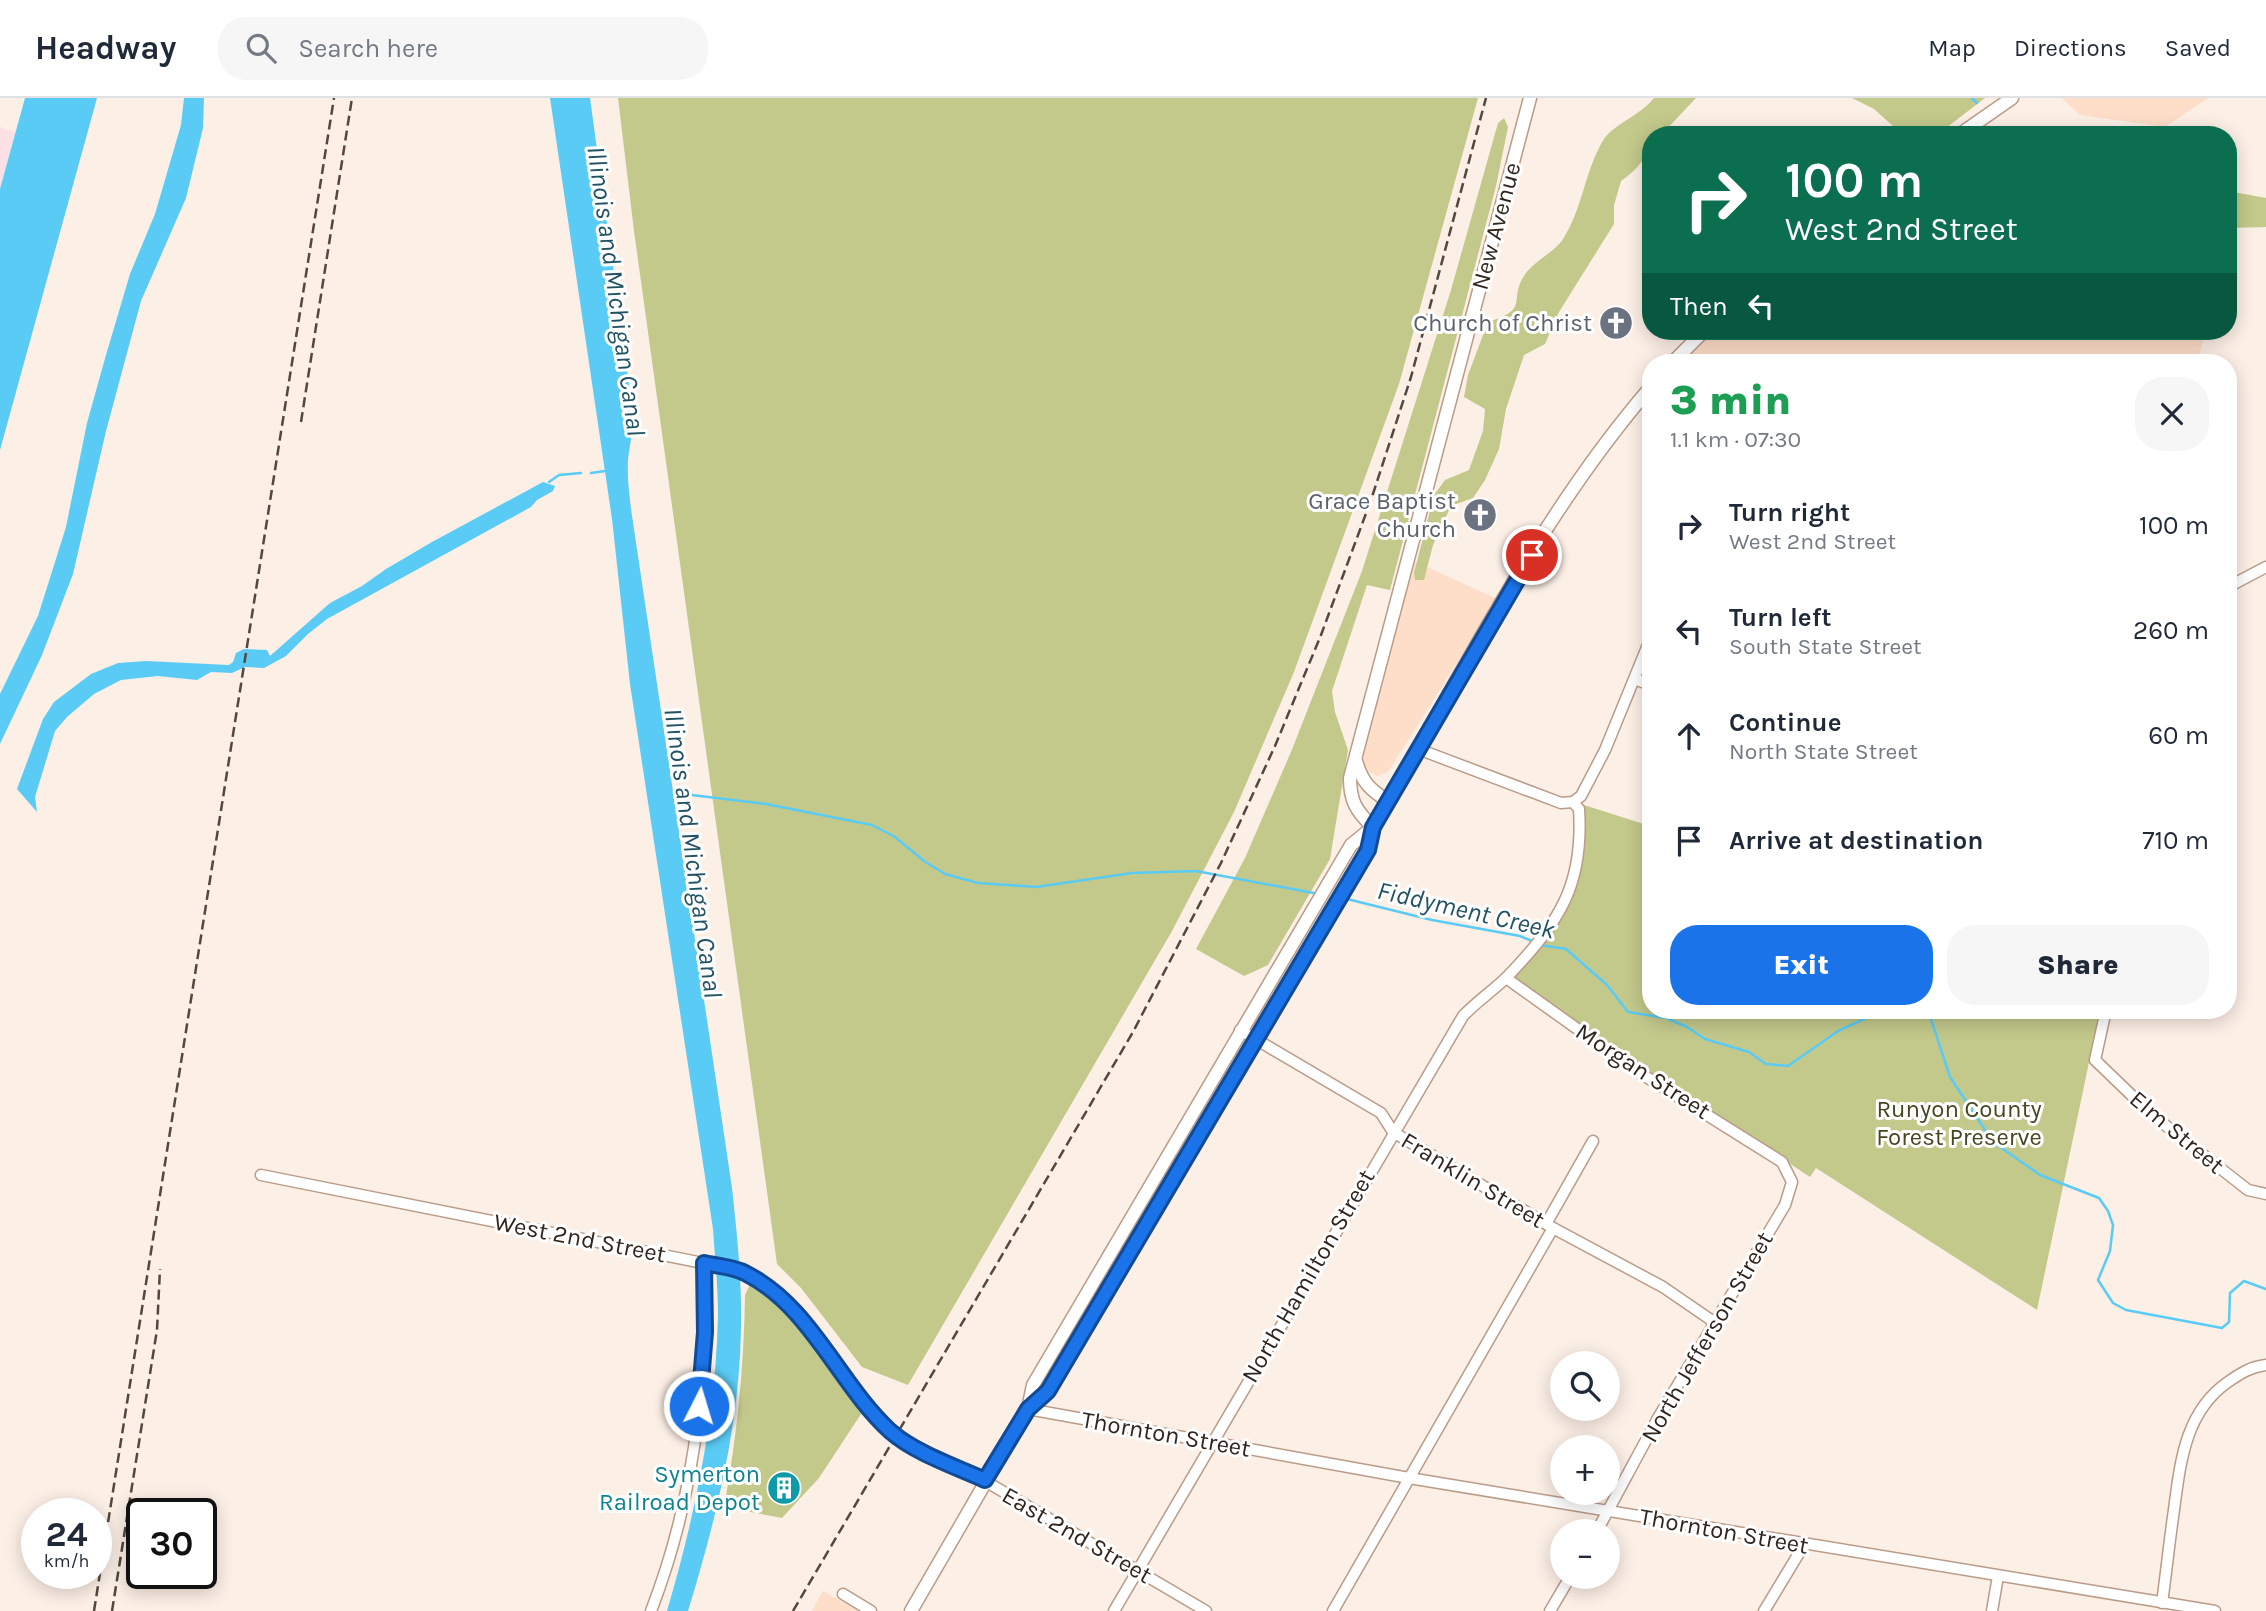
<!DOCTYPE html>
<html lang="en">
<head>
<meta charset="utf-8">
<style>
	body { margin:0; font-family:Karla,sans-serif; background:#f6f6f7; color:#1f2937; height:100vh; display:flex; flex-direction:column; font-size:26px; white-space:nowrap }
	* { box-sizing:border-box; margin:0 }
	p { font-size:23px; color:#747a83 }
	.icon { flex:none; width:38px; height:38px; fill:none; stroke:currentColor; stroke-width:2; stroke-linecap:round; stroke-linejoin:round }
	.map { position:relative; flex:1; overflow:hidden }
	.side { position:absolute; left:1642px; top:256px; width:595px; height:665px; display:flex; flex-direction:column; background:#fff; border-radius:28px; box-shadow:0 4px 18px #0003 }
	.side>* { flex:none }
	.hud { position:absolute; left:1642px; top:28px; width:595px; height:214px; border-radius:28px; box-shadow:0 4px 18px #0003; background:#0b6e4f; color:#fff; overflow:hidden }
	.fabs { position:absolute; left:1550px; top:1253px; display:grid; gap:14px }
	.fabs a { display:grid; place-items:center; width:70px; height:70px; border-radius:50%; background:#fff; box-shadow:0 4px 18px #0003; font-size:35px }
	.speed { position:absolute; left:21px; top:1400px; display:flex; gap:14px; font-size:35px; font-weight:700; text-align:center }
	.speed>* { display:grid; place-content:center; width:91px; height:91px; border-radius:50%; background:#fff; box-shadow:0 4px 18px #0003; line-height:1 }
	.speed small { font-size:18px; font-weight:400 }
	.speed .limit { border:4px solid #111; border-radius:10px; background:#fff; color:#111 }
	.pin { position:absolute; display:grid; place-items:center; width:60px; height:60px; color:#fff; margin:-30px; border:4px solid #fff; border-radius:50%; box-shadow:0 2px 7px #0007 }
	.me { position:absolute; width:77px; margin:-38px; rotate:5deg; stroke-linejoin:round; filter:drop-shadow(0 0 5px #0008) }
	.turn { display:flex; align-items:center; gap:24px; height:147px; padding:0 28px; font-size:32px }
	.turn .icon { width:91px; height:91px; stroke-width:2.5 }
	.turn b { display:block; font-size:49px; line-height:60px }
	.then { display:flex; align-items:center; height:66px; padding:0 28px; background:#0003; gap:14px; font-size:26px }
	.round { display:grid; place-items:center; flex:none; width:74px; height:74px; border-radius:28px; background:#f6f6f7 }
	.head { display:flex; align-items:center; justify-content:space-between; height:119px; padding:0 28px }
	h1 { font-size:42px; font-weight:800; line-height:52px; color:#1e9e55 }
	.cta { display:flex; gap:14px; margin-top:auto; padding:14px 28px }
	.cta a { flex:1; height:80px; border-radius:28px; background:#1a73e8; color:#fff; font-size:28px; font-weight:800; line-height:80px; text-align:center }
	.cta a+a { background:#f6f6f7; color:#1f2937 }
	ul { padding:0; list-style:none }
	li { display:flex; align-items:center; gap:21px; height:105px; padding:0 28px }
	li div { flex:1 }
	li b { display:block; font-size:26px }
	li em { font-style:normal }
	header { display:flex; align-items:center; gap:42px; box-sizing:border-box; height:98px; padding:0 35px; background:#fff; border-bottom:2px solid #e0e1e3 }
	header strong { font-size:33px }
	nav { display:flex; gap:38px; margin-inline-start:auto; font-size:24px }
	.search { width:490px; height:63px; background:#f6f6f7; display:flex; align-items:center; gap:18px; box-sizing:border-box; padding:0 24px; border-radius:28px; color:#747a83; font-size:26px }
	.map>svg:first-child { display:block }
</style>
</head>
<body>
<header>
<strong>Headway</strong>
<div class="search"><svg class="icon" aria-label="search" viewBox="0 0 24 24"><circle cx="10" cy="10" r="6"/><path d="M15 15l6 6"/></svg>Search here</div>
<nav><a>Map</a><a>Directions</a><a>Saved</a></nav>
</header>
<div class="map">
<svg width="2266" height="1513" viewBox="0 0 2266 1513">
	<rect width="100%" height="100%" fill="#fcefe6"/>
	<g fill="#fedec9">
		<polygon points="2062,0 2208,0 2165,29 2080,17"/>
		<polygon points="1712,233 2205,233 2198,264 1682,264"/>
		<polygon points="1414,463 1497,501 1388,674 1377,678 1364,672 1362,660"/>
		<polygon points="823,1493 858,1513 812,1513"/>
	</g>
	<polygon fill="#fbe0e5" points="0,29 16,34 0,91"/>
	<g fill="#c3c98b">
		<polygon points="618,0 1478,0 1399,286 1294,574 1234,714 1172,833 908,1287 862,1269 801,1190 777,1166 634,133"/>
		<path d="M1654,0H1696L1661,37H1650C1650,58 1638,71 1621,83L1614,107V126L1559,214L1545,246L1524,257L1506,311L1499,351L1485,382L1473,400L1451,408L1433,447L1424,482H1415L1414,475L1434,397L1445,382L1469,372L1483,333L1485,311L1464,299L1468,277L1488,224C1531,211 1508,203 1524,178C1533,163 1554,155 1563,141C1583,110 1585,71 1604,41C1614,26 1641,17 1654,0Z"/>
		<polygon points="1852,0 1985,0 1937,37 1903,37 1874,11"/>
		<polygon points="1504,20 1508,29 1496,88 1390,492 1367,487 1332,593 1335,614 1348,652 1330,761 1268,867 1244,878 1196,851 1245,760 1291,654 1362,473 1451,192 1498,25"/>
		<polygon points="2228,93 2266,100 2266,129 2228,130"/>
		<path d="M1581,706L1650,728V912H2100L2037,1212L1816,1070L1810,1079L1732,1027L1635,968L1513,880C1534,854 1564,825 1575,792C1583,764 1582,735 1581,706Z"/>
		<path d="M750,1186C799,1216 827,1270 863,1313L819,1380L782,1420L724,1409C737,1338 744,1269 745,1197Z"/>
	</g>
	<g fill="#59cbf5">
		<polygon points="25,0 97,0 0,352 0,91"/>
		<polygon points="184,0 204,0 203,30 186,100 141,203 106,333 73,476 42,557 0,646 0,596 38,518 66,429 87,325 106,257 130,176 155,116 181,27"/>
		<path d="M550,0H590L633,315C634,329 631,340 629,354C626,373 629,393 631,411L732,1090C737,1136 742,1182 741,1229C740,1326 716,1421 688,1513H667C695,1418 716,1317 718,1217C718,1189 715,1160 713,1131L630,586L612,421Z"/>
		<polygon points="543,384 555,388 553,393 537,402 531,409 327,521 308,536 286,558 264,570 245,569 232,575 211,574 197,582 158,578 121,582 94,596 67,619 55,633 35,699 37,714 17,691 43,621 54,604 91,576 118,565 146,563 229,567 233,564 236,555 244,551 267,552 270,558 330,505 362,488 386,471 432,444"/>
	</g>
	<g fill="none" stroke-linecap="round" stroke-linejoin="round">
		<g stroke="#59cbf5" stroke-width="2.5">
			<polyline points="1972,0 1977,5"/>
			<polyline points="591,375 605,373"/>
			<polyline points="549,384 559,377 581,375"/>
			<polyline points="675,695 766,706 872,727 895,739 924,763 945,776 978,785 1036,789 1132,775 1196,773 1319,796"/>
			<polyline points="1343,800 1432,822 1520,838 1534,844"/>
			<polyline points="1540,847 1566,851 1607,887 1628,914 1666,920 1687,929 1705,941 1749,954 1766,966 1788,968 1838,933 1884,912"/>
			<polyline points="1928,912 1950,979 1993,1044 2040,1077 2099,1100 2108,1113 2113,1127 2110,1153 2098,1182 2113,1205 2126,1212 2222,1230 2229,1224 2230,1195 2244,1183 2266,1191"/>
		</g>
	</g>
	<polygon fill="#d1b29e" stroke="#b59783" stroke-width="2" points="784,1376 796,1383 784,1404 771,1397"/>
	<g fill="none" stroke-linecap="round" stroke-linejoin="round">
		<g stroke="#ba9b88" stroke-width="13">
			<g id="minor">
				<polyline points="2228,489 2266,469"/>
				<polyline points="1635,581 1650,587"/>
				<polyline points="1418,651 1561,705 1573,704 1581,698 1605,652 1650,542"/>
				<polyline points="1506,880 1632,970 1782,1064 1792,1084 1785,1107 1658,1320 1597,1433"/>
				<polyline points="2106,912 2095,962 2151,1016 2248,1092 2266,1096"/>
				<polyline points="1240,932 1381,1015 1393,1034 1553,1130 1663,1189 1714,1224"/>
				<polyline points="261,1077 743,1173 768,1190 798,1217 852,1289 896,1338 985,1383 1206,1513"/>
				<polyline points="1546,1126 1593,1043"/>
				<polyline points="1028,1311 1409,1380 2215,1513"/>
				<polyline points="843,1496 871,1513"/>
				<path d="M2162,1505C2166,1476 2169,1447 2173,1419C2180,1369 2183,1315 2228,1284C2241,1275 2250,1269 2266,1267"/>
				<path d="M651,1513C694,1402 708,1283 704,1165"/>
				<path d="M1114,1513L1463,918C1477,903 1494,892 1508,878C1559,824 1584,788 1579,711L1573,704"/>
				<polyline points="1333,1513 1553,1130"/>
				<polyline points="1550,1513 1570,1479"/>
				<polyline points="1764,1513 1804,1447"/>
				<polyline points="1992,1513 1998,1478"/>
			</g>
		</g>
		<g stroke="#ba9b88" stroke-width="15">
			<g id="major">
				<polyline points="1959,37 2012,0"/>
				<polyline points="1673,264 1704,233"/>
				<path d="M1356,663C1362,684 1370,692 1388,703"/>
				<path d="M1373,729C1356,713 1350,703 1350,680L1530,0"/>
				<polyline points="1028,1311 1033,1287 1351,747 1373,729"/>
				<path d="M911,1513L1028,1311L1048,1293L1368,752L1373,729C1461,580 1537,421 1650,290"/>
			</g>
		</g>
		<use href="#minor" stroke="#fff" stroke-width="10"/>
		<use href="#major" stroke="#fff" stroke-width="12"/>
		<g stroke="#53473f" stroke-width="2.5" stroke-dasharray="10 5" stroke-linecap="butt">
			<polyline points="301,324 352,0"/>
			<polyline points="94,1513 334,0"/>
			<polyline points="112,1513 157,1232 160,1171"/>
			<polyline points="793,1513 1133,934 1221,765 1275,648 1321,537 1371,402 1411,279 1486,0"/>
		</g>
	</g>
	<g fill="none" stroke-linecap="round" stroke-linejoin="round">
		<g stroke="#114b97" stroke-width="18">
			<path id="route" d="M699,1308L705,1234L704,1165C717,1168 734,1169 745,1175C811,1208 838,1285 890,1333C915,1355 954,1368 985,1382L1028,1311L1048,1293L1368,752L1373,729L1532,457"/>
		</g>
		<use href="#route" stroke="#1a73e8" stroke-width="12"/>
	</g>
	<defs>
		<g id="church-disc" transform="scale(1.75)"><circle r="9.5" fill="#6b7280" stroke="#fff"/><path d="M-1.2-6h2.4v3.5h3.3v2.4h-3.3V6h-2.4V-.1h-3.3v-2.4h3.3Z" fill="#fff"/></g>
		<g id="building-disc" transform="scale(1.75)"><circle r="9.5" fill="#0f9aa8" stroke="#fff"/><path d="M-4-6H4V6H1V3H-1V6H-4ZM-2.5-4.3h1.7v1.8h-1.7ZM.8-4.3h1.7v1.8H.8ZM-2.5-1h1.7V.8h-1.7ZM.8-1h1.7V.8H.8Z" fill="#fff"/></g>
	</defs>
	<g fill-rule="evenodd">
		<use href="#church-disc" x="1616" y="225"/>
		<use href="#church-disc" x="1480" y="417"/>
		<use href="#building-disc" x="784" y="1390"/>
	</g>
	<g text-anchor="middle" dominant-baseline="central" stroke-width="6" stroke-linejoin="round" paint-order="stroke">
		<g font-size="24" fill="#31251d" stroke="#fff">
			<text transform="translate(1496 128) rotate(-75)">New Avenue</text>
			<text transform="translate(1643 973) rotate(33)">Morgan Street</text>
			<text transform="translate(2177 1034) rotate(40)">Elm Street</text>
			<text transform="translate(1473 1082) rotate(31)">Franklin Street</text>
			<text transform="translate(580 1140) rotate(11)">West 2nd Street</text>
			<text transform="translate(1308 1178) rotate(-60)">North Hamilton Street</text>
			<text transform="translate(1707 1239) rotate(-60)">North Jefferson Street</text>
			<text transform="translate(1166 1336) rotate(10)">Thornton Street</text>
			<text transform="translate(1724 1433) rotate(10)">Thornton Street</text>
			<text transform="translate(1077 1437) rotate(30)">East 2nd Street</text>
		</g>
		<g font-size="24" fill="#5b616d" stroke="#fff" text-anchor="end">
			<text x="1592" y="225">Church of Christ</text>
			<text x="1456" y="403">Grace Baptist<tspan x="1456" dy="28">Church</tspan></text>
		</g>
		<g font-size="24" fill="#444720" stroke="#fff">
			<text x="1959" y="1011">Runyon County<tspan x="1959" dy="28">Forest Preserve</tspan></text>
		</g>
		<g font-size="24" fill="#0d838f" stroke="#fff" text-anchor="end">
			<text x="760" y="1376">Symerton<tspan x="760" dy="28">Railroad Depot</tspan></text>
		</g>
		<g font-size="26" font-style="italic" fill="#225263" stroke="#fff">
			<text transform="translate(616 193) rotate(82)">Illinois and Michigan Canal</text>
			<text transform="translate(693 755) rotate(82)">Illinois and Michigan Canal</text>
			<text transform="translate(1466 812) rotate(13)">Fiddyment Creek</text>
		</g>
	</g>
</svg>
<div class="fabs">
<a><svg class="icon" aria-label="search" viewBox="0 0 24 24"><circle cx="10" cy="10" r="6"/><path d="M15 15l6 6"/></svg></a>
<a>+</a>
<a>−</a>
</div>
<div class="speed"><div>24<small>km/h</small></div><div class="limit">30</div></div>
<div class="pin" style="left:1532px;top:457px;background:#d93025"><svg class="icon" aria-label="arrive" viewBox="0 0 24 24"><path d="M6 21V4h12l-3 4 3 4H6"/></svg></div>
<svg class="me" style="left:699px;top:1308px" viewBox="-20 -20 40 40"><circle r="17" fill="#1a73e8" stroke="#fff" stroke-width="3"/><path d="M0-11L8 9 0 5-8 9z" fill="#fff"/></svg>
<div class="hud">
<div class="turn"><svg class="icon" aria-label="right" viewBox="0 0 24 24"><path d="M7 20v-9h11M14 6l5 5-5 5"/></svg><div><b>100 m</b>West 2nd Street</div></div>
<div class="then">Then<svg class="icon" aria-label="left" viewBox="0 0 24 24"><path d="M17 20v-9H6M10 6l-5 5 5 5"/></svg></div>
</div>
<section class="side">
<div class="head"><div><h1>3 min</h1><p>1.1 km · 07:30</p></div><a class="round"><svg class="icon" aria-label="close" viewBox="0 0 24 24"><path d="M6 6l12 12M18 6L6 18"/></svg></a></div>
<ul>
<li><svg class="icon" aria-label="right" viewBox="0 0 24 24"><path d="M7 20v-9h11M14 6l5 5-5 5"/></svg><div><b>Turn right</b><p>West 2nd Street</p></div><em>100 m</em></li>
<li><svg class="icon" aria-label="left" viewBox="0 0 24 24"><path d="M17 20v-9H6M10 6l-5 5 5 5"/></svg><div><b>Turn left</b><p>South State Street</p></div><em>260 m</em></li>
<li><svg class="icon" aria-label="ahead" viewBox="0 0 24 24"><path d="M12 20V5M6 11l6-6 6 6"/></svg><div><b>Continue</b><p>North State Street</p></div><em>60 m</em></li>
<li><svg class="icon" aria-label="arrive" viewBox="0 0 24 24"><path d="M6 21V4h12l-3 4 3 4H6"/></svg><div><b>Arrive at destination</b></div><em>710 m</em></li>
</ul>
<div class="cta"><a>Exit</a><a>Share</a></div>
</section>
</div>
</body>
</html>
